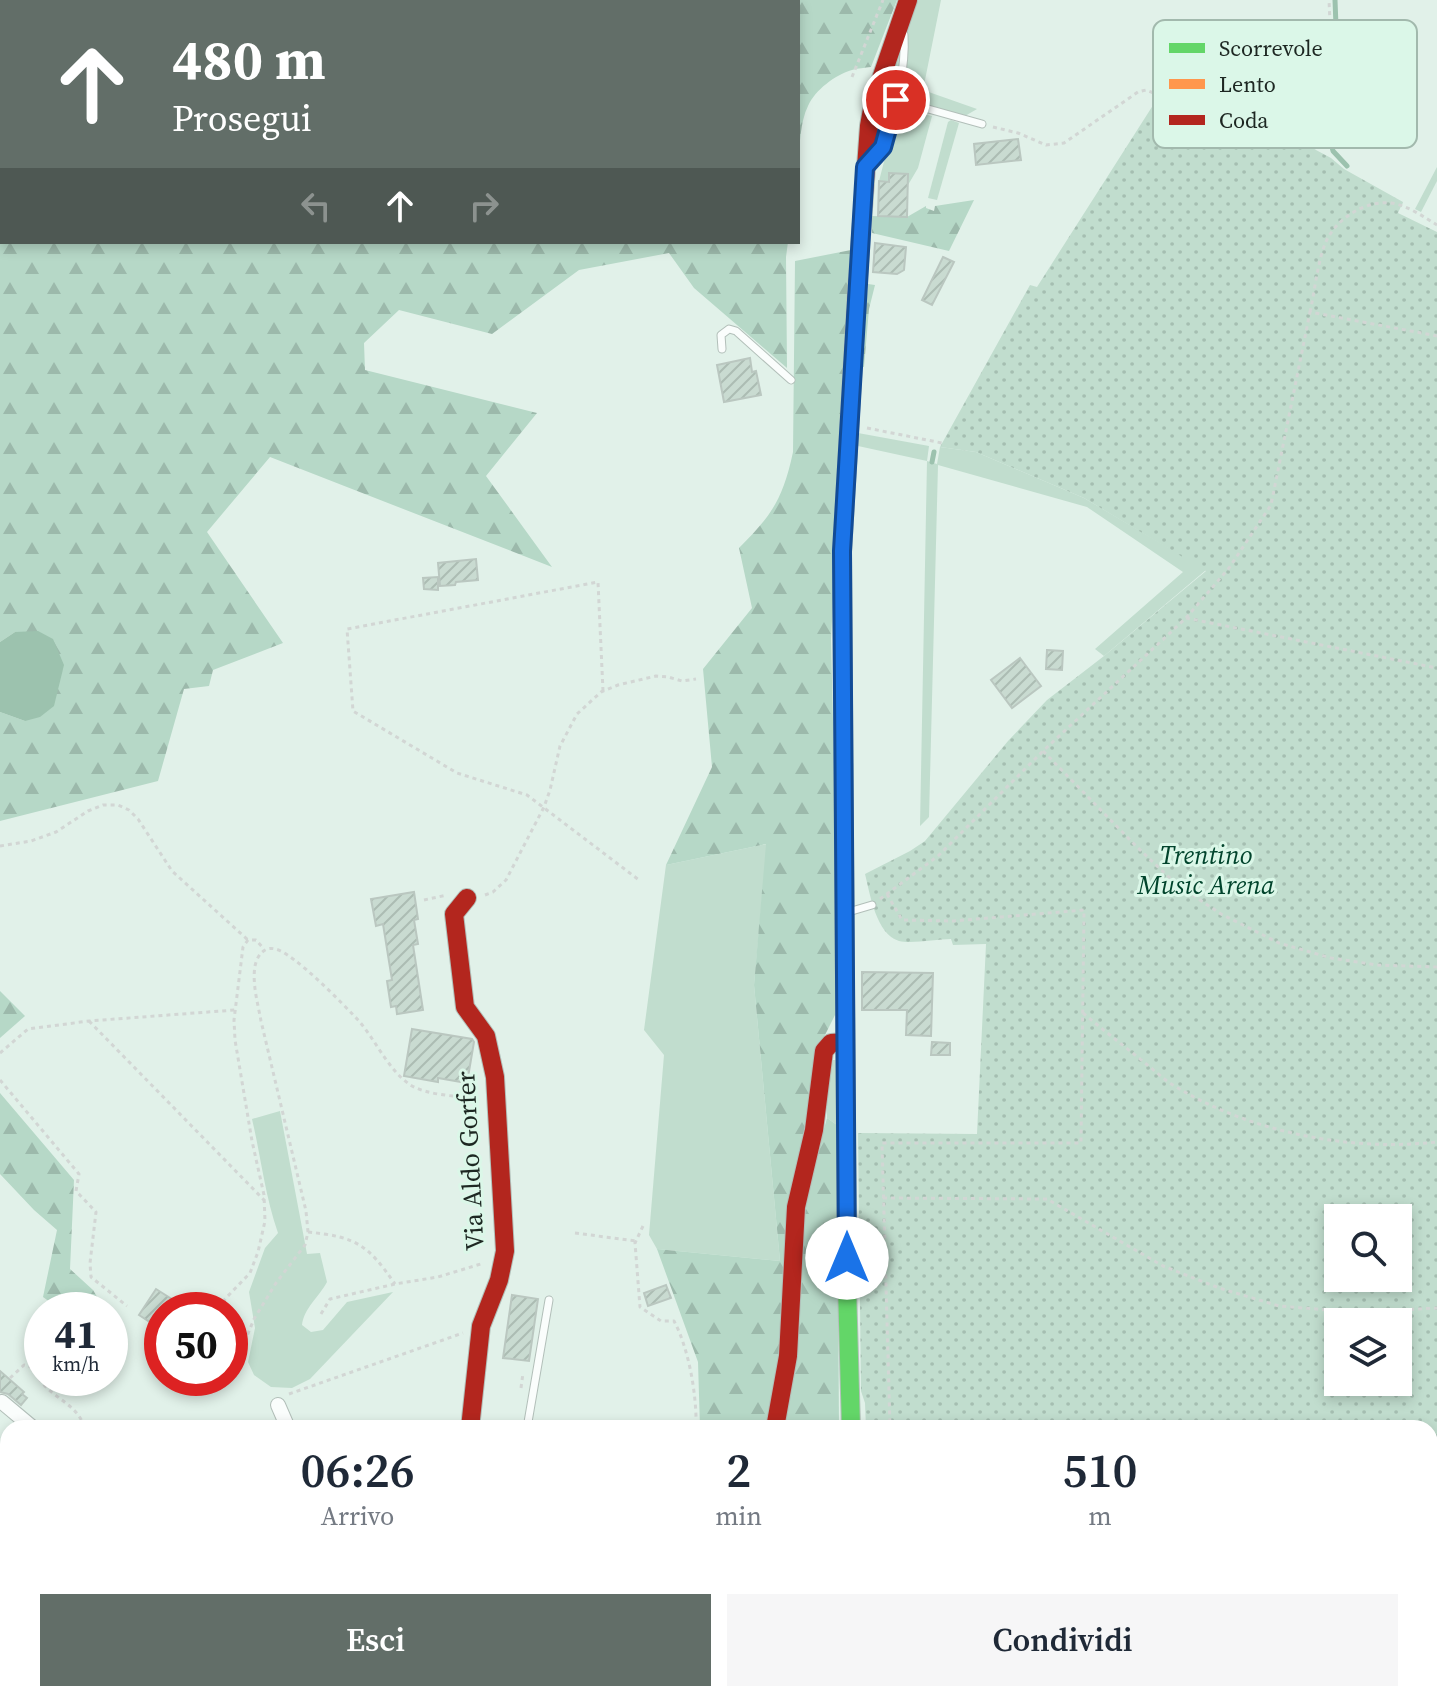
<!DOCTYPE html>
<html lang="it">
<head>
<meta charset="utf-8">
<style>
	body { margin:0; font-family:"Source Serif 4",serif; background:#f6f6f7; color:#1f2937; height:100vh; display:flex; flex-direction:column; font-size:30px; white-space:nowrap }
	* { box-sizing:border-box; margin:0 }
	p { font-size:26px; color:#747a83 }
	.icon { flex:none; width:44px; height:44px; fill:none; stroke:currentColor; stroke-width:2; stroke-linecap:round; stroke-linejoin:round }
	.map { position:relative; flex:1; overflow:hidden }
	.side { position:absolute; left:0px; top:1420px; width:1438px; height:282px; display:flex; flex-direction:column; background:#fff; border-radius:24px 24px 0 0; box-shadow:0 4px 12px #0003 }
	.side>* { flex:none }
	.guide { position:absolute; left:0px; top:0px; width:800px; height:244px; box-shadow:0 4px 12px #0003; background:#626e68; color:#fff; overflow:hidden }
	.buttons { position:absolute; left:1324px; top:1204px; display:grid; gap:16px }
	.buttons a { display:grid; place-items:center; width:88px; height:88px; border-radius:0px; background:#fff; box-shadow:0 4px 12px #0003; font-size:40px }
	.speed { position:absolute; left:24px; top:1292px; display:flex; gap:16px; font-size:40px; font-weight:700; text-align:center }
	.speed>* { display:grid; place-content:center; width:104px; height:104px; border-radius:50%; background:#fff; box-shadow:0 4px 12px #0003; line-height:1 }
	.speed small { font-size:20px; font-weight:400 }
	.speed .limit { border:12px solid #d22; background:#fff; color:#111 }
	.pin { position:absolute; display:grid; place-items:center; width:68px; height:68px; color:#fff; margin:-34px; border:4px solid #fff; border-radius:50%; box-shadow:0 2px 8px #0007 }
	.me { position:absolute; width:88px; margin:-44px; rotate:0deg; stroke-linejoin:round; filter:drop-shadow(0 0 6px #0008) }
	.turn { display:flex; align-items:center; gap:28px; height:168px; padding:0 40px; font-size:36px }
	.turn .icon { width:104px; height:104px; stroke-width:2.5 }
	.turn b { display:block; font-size:56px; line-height:68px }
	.lanes { display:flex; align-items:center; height:76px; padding:0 40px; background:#0003; justify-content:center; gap:40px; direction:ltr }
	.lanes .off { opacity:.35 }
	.eta { display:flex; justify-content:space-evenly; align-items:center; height:136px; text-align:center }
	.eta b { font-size:48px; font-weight:600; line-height:56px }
	.cta { display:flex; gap:16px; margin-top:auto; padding:16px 40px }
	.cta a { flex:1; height:92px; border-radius:0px; background:#626e68; color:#fff; font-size:32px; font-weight:600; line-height:92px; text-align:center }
	.cta a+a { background:#f6f6f7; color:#1f2937 }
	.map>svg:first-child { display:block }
</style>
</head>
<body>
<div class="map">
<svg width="1437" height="1701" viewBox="0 0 1437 1701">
	<defs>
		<pattern id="forest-firs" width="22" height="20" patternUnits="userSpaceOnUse" patternTransform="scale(2)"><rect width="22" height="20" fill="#b6d8c7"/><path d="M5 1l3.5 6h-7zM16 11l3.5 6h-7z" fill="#9cb9ab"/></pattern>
		<pattern id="park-dots" width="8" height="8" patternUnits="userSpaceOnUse" patternTransform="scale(2)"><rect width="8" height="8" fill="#c1ddce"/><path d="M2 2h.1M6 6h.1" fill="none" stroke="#a5beb1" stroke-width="1.8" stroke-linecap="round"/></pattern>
		<pattern id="building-hatch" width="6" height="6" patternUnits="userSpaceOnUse" patternTransform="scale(2)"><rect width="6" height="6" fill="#c9dbd1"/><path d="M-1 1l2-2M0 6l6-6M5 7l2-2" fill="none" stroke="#acbcb3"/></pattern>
	</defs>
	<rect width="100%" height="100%" fill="#e1f1e9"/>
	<g fill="#c1ddce">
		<polygon points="916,0 941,0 923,90 977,109 965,116 910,100 903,88 908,22"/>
		<polygon points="902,49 894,88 877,143 880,110 887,81"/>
		<polygon points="903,109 932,116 918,168 908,185 908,174 890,173 889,182 879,181 897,112"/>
		<polygon points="951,120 959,123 937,200 928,198 948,122"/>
		<polygon points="1437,167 1437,181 1421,212 1415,209"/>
		<polygon points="858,433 929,446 927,461 937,464 940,447 976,452 1084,498 1206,570 1104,656 1095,649 1183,572 1087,507 938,465 929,817 920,826 927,461 858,446"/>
		<polygon points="767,844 754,985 780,1261 657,1249 649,1235 664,1055 644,1030 666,865"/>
		<polygon points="833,1060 836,1060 837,1125 827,1118 826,1091"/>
		<path d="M280,1111L307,1254L320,1253L327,1282C319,1297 304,1308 302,1325L311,1332L323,1330L347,1302L393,1292L310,1379L292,1388L271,1387L254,1375L248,1362L255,1328L249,1292L265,1248L278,1233C265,1196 261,1157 252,1119Z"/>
	</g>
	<g fill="url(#forest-firs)">
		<path d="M0,0H897L871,67C865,68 858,68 852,70C835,75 815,90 808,106C800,122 800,145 798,163V2H2V242H788L786,257L787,368L694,288L669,253L579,270L492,334L399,310L364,343L365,370L537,413L486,476L552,567L270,457L207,532L283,643L213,670L209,686L184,689L158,781L0,821V712L25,721L15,632L0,642Z"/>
		<polygon points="974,200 949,251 872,233 872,216 907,217 926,206 926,208 934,211 935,206"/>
		<path d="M851,250L831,639L837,889L835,1015L817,1051L784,1359L770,1428H700L698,1362L657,1249L780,1261L754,985L766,844L666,865L712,767L703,669L752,608L739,548C772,515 783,499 793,452L795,261Z"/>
		<polygon points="868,284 875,285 869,309 864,367 860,367"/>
		<polygon points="0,991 25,1016 0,1038"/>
		<polygon points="0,1093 74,1180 70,1269 93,1290 105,1310 61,1310 43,1297 57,1230 34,1210 0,1174"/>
		<polygon points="827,1118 837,1125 839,1428 785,1428 803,1204"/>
		<polygon points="153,1694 385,1694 388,1701 153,1701"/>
		<polygon points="686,1694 779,1694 776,1701 685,1701"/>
	</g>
	<g fill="url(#park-dots)" fill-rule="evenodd">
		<path d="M1170,72L1331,158L1344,169L1403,202L1398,213L1437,232V1701H801L804,1694H1430V1428H866L865,1403L861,1391L858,1133L977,1134L986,944L953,945L951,939C937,939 912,944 899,941C876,934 870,894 865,874L910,851L925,841L1008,741L1047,700L1104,656L1206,571L1084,498L976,452L940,447L1030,285L1037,287L1157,99ZM1338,1218H1398V1278H1338ZM1338,1322H1398V1382H1338Z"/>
		<polygon points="8,1502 8,1623 6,1628 0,1625 0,1510"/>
	</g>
	<polygon fill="#9cc2ae" points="38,631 53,639 64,665 54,706 40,717 25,721 0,712 0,642 15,632"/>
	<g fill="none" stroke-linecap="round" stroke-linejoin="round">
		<g stroke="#9cc2ae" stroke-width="5">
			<polyline points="1335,0 1336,26 1325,120 1333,151 1347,166"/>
			<polyline points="932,462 934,452"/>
		</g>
	</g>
	<g fill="url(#building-hatch)" stroke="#bac7c0" stroke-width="2">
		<polygon points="1018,139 1021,160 976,165 974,144"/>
		<polygon points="889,173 908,174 907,217 878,216 879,181 889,182"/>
		<polygon points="875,243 906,247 904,270 897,274 873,272"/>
		<polygon points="943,257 954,262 932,305 922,300"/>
		<polygon points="750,358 752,372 756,371 761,395 724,402 717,365"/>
		<polygon points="476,559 478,580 456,582 455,585 440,586 438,563"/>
		<polygon points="438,577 438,590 424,589 423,578"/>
		<polygon points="1047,650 1063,651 1062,670 1046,669"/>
		<polygon points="1020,658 1041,686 1012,708 991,680"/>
		<polygon points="414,892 418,919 414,920 418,944 413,945 423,1010 397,1014 396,1006 391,1007 387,981 392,980 383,924 376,926 371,899"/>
		<polygon points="862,972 933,973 931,1036 906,1035 907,1010 862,1010"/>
		<polygon points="412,1029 472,1039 474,1042 467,1083 438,1078 438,1082 404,1076"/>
		<polygon points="932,1042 950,1043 950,1055 931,1055"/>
		<polygon points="666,1285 671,1298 648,1306 644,1293"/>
		<polygon points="156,1289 189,1310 162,1310 162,1330 139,1315"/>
		<polygon points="512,1295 538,1299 529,1361 503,1358"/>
		<polygon points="0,1371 24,1392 22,1394 27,1398 21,1405 8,1394 0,1392"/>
	</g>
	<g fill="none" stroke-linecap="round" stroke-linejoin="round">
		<g stroke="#b2bfb9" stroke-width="9">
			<g id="lane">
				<polyline points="896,100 982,124"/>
				<path d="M872,160C876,155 881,150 884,144C896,116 906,65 904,35"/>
				<polyline points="722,349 721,335 729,329 736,331 791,380"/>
				<polyline points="845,913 872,905"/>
				<polyline points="527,1428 549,1300"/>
				<polyline points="0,1636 8,1635"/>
				<polyline points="511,1701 511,1694"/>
				<polyline points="649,1701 653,1694"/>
			</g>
		</g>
		<g stroke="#b2bfb9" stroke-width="16">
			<g id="street">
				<polyline points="2,1402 33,1428"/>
				<polyline points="278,1405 288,1428"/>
				<polyline points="0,1668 8,1648"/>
				<polyline points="202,1694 204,1701"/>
				<polyline points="385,1694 387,1701"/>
				<polyline points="440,1694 444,1701"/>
				<polyline points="576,1701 578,1694"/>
			</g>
		</g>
		<g stroke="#b2bfb9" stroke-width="20">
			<polyline id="fast" points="845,995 847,1287 851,1428"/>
		</g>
		<g stroke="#b2bfb9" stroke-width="20">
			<g id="slow">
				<polyline points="842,553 845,995"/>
				<polyline points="786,1701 788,1694"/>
			</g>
		</g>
		<g stroke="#b2bfb9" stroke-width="20">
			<g id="jam">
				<polyline points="842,553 857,291 869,126 874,99 908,0"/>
				<polyline points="467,898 454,914 465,1007 486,1036 495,1077 505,1251 499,1280 481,1326 470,1428"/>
				<polyline points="775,1428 788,1356 796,1207 814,1130 824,1051 831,1043 845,1042"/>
			</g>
		</g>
		<g stroke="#d2d6d4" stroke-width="3" stroke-dasharray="4 4" stroke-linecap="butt">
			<polyline points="852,77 883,0"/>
			<polyline points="993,127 1018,133 1046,145 1064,143 1138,92 1146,90 1159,95"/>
			<polyline points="1314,134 1330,23 1329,0"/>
			<path d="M1310,312C1315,290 1317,265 1325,244C1335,219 1365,200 1391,203C1407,205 1424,217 1437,225"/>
			<polyline points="867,428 942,443"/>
			<polyline points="1186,618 1437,668"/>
			<polyline points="603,691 598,582 347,629 353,711 457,773 527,795 639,880"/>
			<polyline points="1043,751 1136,846 1176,884 1221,914 1279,943 1331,958 1377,965 1437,967"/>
			<polyline points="0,846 31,841 56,832 88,811 103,805 118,805 129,810 138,819 172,871 248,940"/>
			<polyline points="887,894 902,920 953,921 1084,910 1081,1143 882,1143 890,1428"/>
			<polyline points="485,895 493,892 506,880 544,807 550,790 560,746 577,714 601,692 618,685 656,676 668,677 682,681 696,679"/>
			<polyline points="880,899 938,856 1043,751 1186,618 1229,568 1271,505 1310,312 1437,336"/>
			<polyline points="424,900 447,895"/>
			<path d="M1083,1013C1103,1030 1124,1046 1145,1063C1154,1070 1163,1079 1173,1085C1249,1132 1349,1152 1437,1142"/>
			<polyline points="89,1021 264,1200"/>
			<polyline points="0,1053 28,1029 89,1021 235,1010"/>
			<polyline points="0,1080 79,1174 76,1191 96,1212 90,1263 91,1277 127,1306"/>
			<polyline points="883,1198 1047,1199 1163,1266 1219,1288 1279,1306 1328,1310 1381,1311 1437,1308"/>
			<path d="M643,1226L635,1243L640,1307L661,1321H674C689,1349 697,1396 696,1428"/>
			<path d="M308,1232C357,1237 368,1245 395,1284"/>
			<polyline points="575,1233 636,1241"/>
			<polyline points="221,1310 225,1299 250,1273 258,1252 265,1221 264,1195 252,1141 235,1040 234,1020 243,947 248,940 256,940 264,949"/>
			<polyline points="321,1314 330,1299 395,1284 438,1277 484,1263"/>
			<path d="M237,1373L245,1341L254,1319L276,1283L305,1245L308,1232L306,1211L261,1021C258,1004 252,984 255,966C257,956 264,946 275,949C293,952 345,1006 359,1021C376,1041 388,1069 409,1084C426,1096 460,1096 481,1099"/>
			<path d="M10,1378L24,1365L31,1367C37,1374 41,1383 48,1389C61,1401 81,1410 84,1428"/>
			<polyline points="521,1388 523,1373"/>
			<polyline points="289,1394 463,1333"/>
			<polyline points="524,1697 528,1701"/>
			<polyline points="555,1701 560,1694"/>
			<polyline points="850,1701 852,1694"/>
		</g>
		<use href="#lane" stroke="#fafdfc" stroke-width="7"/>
		<use href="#street" stroke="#fafdfc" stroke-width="14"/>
		<use href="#fast" stroke="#63d668" stroke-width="18"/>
		<use href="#slow" stroke="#ff974d" stroke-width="18"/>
		<use href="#jam" stroke="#b3261e" stroke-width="18"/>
	</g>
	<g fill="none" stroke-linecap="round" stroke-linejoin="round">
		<g stroke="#114b97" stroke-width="20">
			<polyline id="route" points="847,1258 842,551 865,167 883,147 896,100"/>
		</g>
		<use href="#route" stroke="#1a73e8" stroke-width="14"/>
	</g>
	<g text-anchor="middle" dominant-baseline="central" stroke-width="6" stroke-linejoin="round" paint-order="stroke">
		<g font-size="26" font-style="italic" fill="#01442c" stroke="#dbf7e8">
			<text x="1206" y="855">Trentino<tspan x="1206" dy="30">Music Arena</tspan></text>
		</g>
		<g font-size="26" fill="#1d2722" stroke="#dbf7e8">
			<text transform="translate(470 1161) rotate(-93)">Via Aldo Gorfer</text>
		</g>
	</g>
	<rect x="1153" y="20" width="264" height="128" rx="12" fill="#dbf7e8" stroke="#a2b9ad" stroke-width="2"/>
	<rect x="1169" y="43" width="36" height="10" fill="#63d668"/>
	<rect x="1169" y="79" width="36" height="10" fill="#ff974d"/>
	<rect x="1169" y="115" width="36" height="10" fill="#b3261e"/>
	<g font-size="22" fill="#1d2722">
		<text x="1219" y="56">Scorrevole</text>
		<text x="1219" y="92">Lento</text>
		<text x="1219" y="128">Coda</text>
	</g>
</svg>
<div class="buttons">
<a><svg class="icon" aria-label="search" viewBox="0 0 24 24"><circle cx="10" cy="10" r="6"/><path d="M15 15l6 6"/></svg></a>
<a><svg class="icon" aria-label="layers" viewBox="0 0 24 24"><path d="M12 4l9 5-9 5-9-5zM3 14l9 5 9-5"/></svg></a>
</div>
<div class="speed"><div>41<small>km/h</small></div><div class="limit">50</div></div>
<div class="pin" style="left:896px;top:100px;background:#d93025"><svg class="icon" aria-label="arrive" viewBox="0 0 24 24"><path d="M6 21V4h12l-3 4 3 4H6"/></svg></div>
<svg class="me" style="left:847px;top:1258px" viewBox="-20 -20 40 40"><circle r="19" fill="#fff"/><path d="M0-13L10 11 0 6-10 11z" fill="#1a73e8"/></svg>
<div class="guide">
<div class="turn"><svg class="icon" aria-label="ahead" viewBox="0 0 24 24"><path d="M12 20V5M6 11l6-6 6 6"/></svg><div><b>480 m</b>Prosegui</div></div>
<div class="lanes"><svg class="icon off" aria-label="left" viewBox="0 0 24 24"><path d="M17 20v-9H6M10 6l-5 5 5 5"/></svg><svg class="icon" aria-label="ahead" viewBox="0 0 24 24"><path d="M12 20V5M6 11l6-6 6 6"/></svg><svg class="icon off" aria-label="right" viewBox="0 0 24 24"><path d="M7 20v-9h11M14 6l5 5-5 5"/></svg></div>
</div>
<section class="side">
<div class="eta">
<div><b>06:26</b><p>Arrivo</p></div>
<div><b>2</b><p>min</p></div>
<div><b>510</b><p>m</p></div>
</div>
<div class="cta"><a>Esci</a><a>Condividi</a></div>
</section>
</div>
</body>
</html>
